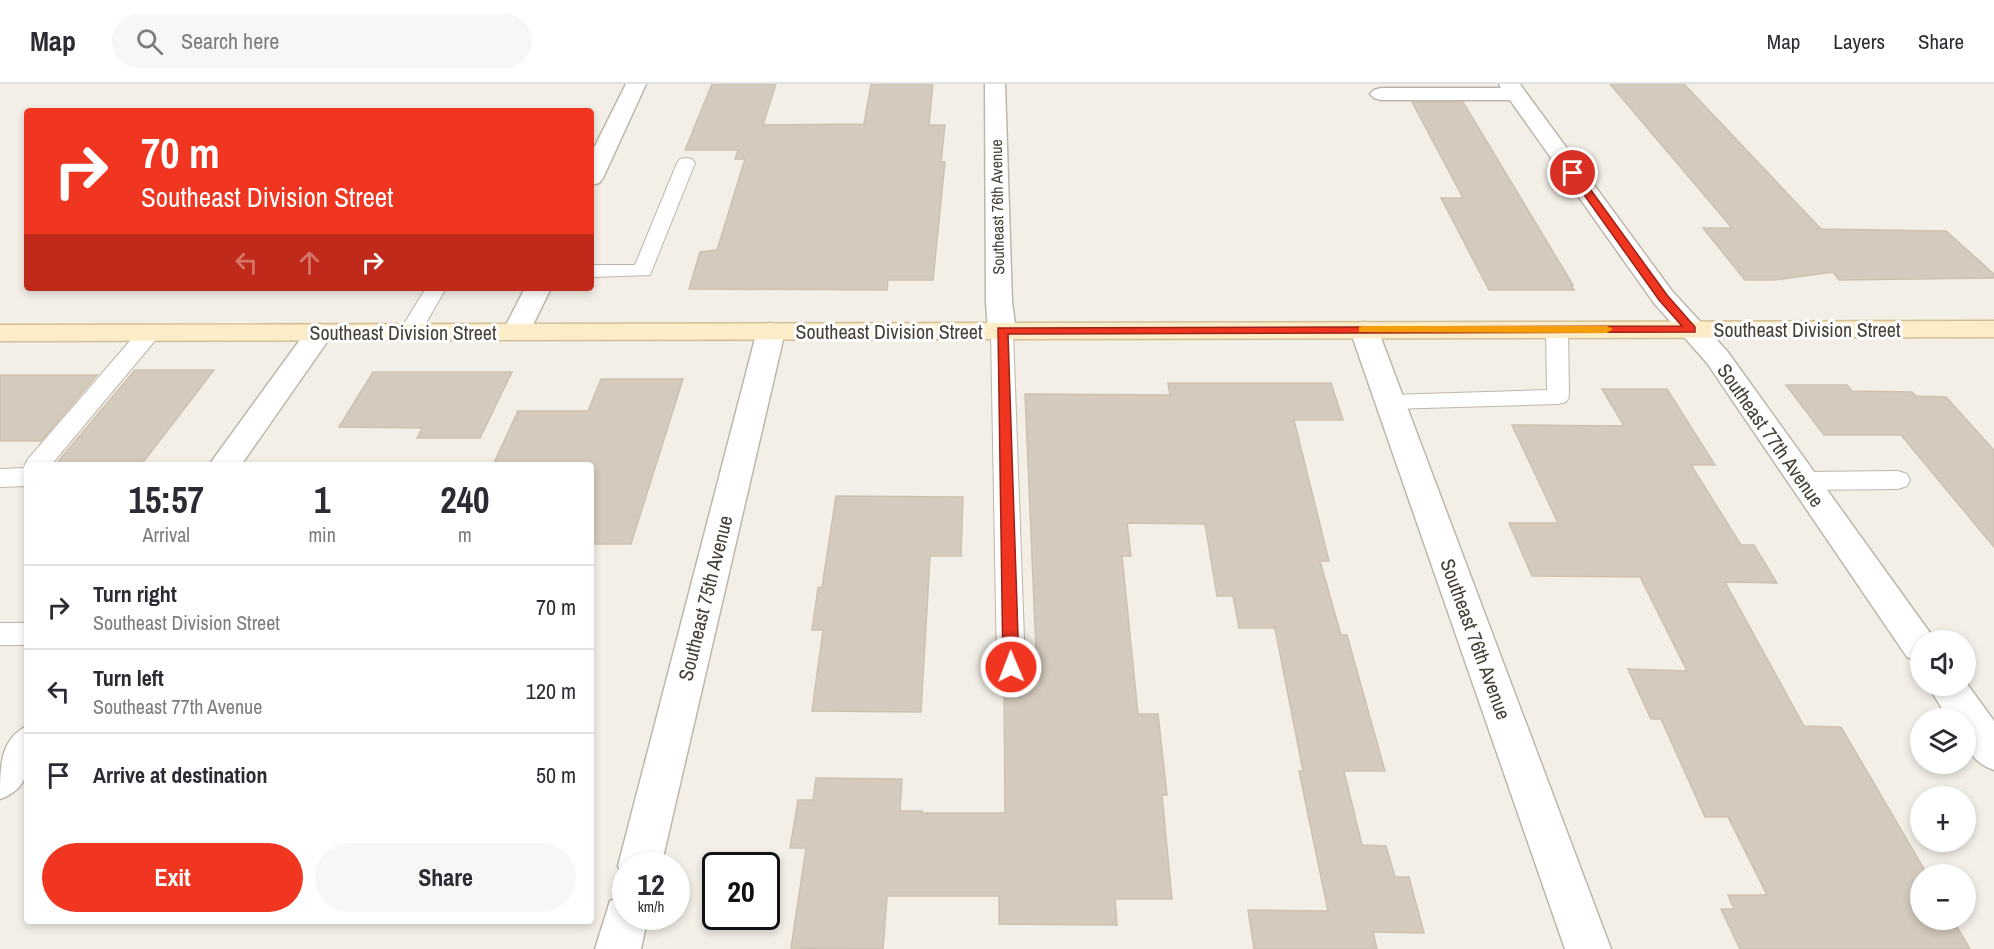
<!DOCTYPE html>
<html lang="en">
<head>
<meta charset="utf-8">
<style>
	body { margin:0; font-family:"Archivo Narrow",sans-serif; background:#f7f7f7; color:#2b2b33; height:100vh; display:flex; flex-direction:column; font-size:22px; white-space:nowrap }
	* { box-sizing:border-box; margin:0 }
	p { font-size:20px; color:#7c7c81 }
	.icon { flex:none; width:33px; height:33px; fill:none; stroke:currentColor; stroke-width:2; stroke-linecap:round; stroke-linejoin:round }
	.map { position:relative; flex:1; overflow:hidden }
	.details { position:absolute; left:24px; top:378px; width:570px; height:462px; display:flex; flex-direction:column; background:#fff; border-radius:6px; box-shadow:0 3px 9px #0003 }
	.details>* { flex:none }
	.banner { position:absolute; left:24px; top:24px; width:570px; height:183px; border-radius:6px; box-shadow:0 3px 9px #0003; background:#f03521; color:#fff; overflow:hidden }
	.controls { position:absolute; left:1910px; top:546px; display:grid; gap:12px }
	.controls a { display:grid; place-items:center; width:66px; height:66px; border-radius:50%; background:#fff; box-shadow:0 3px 9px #0003; font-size:30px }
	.speed { position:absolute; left:612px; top:768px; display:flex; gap:12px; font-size:30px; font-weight:700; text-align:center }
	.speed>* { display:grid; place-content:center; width:78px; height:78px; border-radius:50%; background:#fff; box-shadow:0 3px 9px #0003; line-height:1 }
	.speed small { font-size:15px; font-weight:400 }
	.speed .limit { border:3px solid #111; border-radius:9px; background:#fff; color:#111 }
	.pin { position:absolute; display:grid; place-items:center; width:51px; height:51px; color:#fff; margin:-26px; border:3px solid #fff; border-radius:50%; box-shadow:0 2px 6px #0007 }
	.me { position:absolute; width:66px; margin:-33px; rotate:359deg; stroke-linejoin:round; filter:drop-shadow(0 0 4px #0008) }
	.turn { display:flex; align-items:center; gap:21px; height:126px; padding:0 18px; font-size:27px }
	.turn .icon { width:78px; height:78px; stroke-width:2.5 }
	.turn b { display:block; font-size:42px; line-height:51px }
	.lanes { display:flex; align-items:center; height:57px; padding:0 18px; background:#0003; justify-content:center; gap:30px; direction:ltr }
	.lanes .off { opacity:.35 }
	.eta { display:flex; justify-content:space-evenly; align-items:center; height:102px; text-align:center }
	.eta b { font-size:36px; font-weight:700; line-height:42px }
	.primary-button { display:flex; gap:12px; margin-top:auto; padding:12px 18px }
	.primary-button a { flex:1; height:69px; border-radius:36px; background:#f03521; color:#fff; font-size:24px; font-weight:700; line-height:69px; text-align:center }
	.primary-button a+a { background:#f7f7f7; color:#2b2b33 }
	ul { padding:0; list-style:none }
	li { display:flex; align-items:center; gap:18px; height:84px; padding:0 18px; border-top:2px solid #e1e1e2 }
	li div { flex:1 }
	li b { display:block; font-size:22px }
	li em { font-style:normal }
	header { display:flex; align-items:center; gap:36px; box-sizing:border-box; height:84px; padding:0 30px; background:#fff; border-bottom:2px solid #e1e1e2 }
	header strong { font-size:28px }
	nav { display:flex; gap:33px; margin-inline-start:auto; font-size:21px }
	.search { width:420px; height:54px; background:#f7f7f7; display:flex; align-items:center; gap:15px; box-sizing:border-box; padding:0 21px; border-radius:33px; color:#7c7c81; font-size:22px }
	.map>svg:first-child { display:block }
</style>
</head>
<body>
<header>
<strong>Map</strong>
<div class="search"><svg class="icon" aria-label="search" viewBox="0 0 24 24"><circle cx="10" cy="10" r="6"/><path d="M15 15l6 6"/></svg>Search here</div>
<nav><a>Map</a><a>Layers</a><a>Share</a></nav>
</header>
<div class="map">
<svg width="1994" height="865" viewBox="0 0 1994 865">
	<rect width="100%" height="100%" fill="#f3efe7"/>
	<g fill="#d4cabd" stroke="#cec1b0" stroke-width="1.5">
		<polygon points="712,0 776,0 763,41 864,40 871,0 933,0 929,41 945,41 941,78 945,78 933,196 888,196 887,206 689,205 700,168 717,166 745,75 735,75 738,66 685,66"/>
		<polygon points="1610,0 1684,0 1821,145 1946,147 1994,190 1994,194 1839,196 1833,188 1774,196 1745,196 1703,144 1732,144"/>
		<polygon points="1412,18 1463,18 1573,201 1571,201 1574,206 1489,206 1441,114 1463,114"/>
		<polygon points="135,286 214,286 141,381 55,381"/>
		<polygon points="373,288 512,288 480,354 417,354 422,344 339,343"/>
		<polygon points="0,291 97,291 41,357 0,357"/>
		<polygon points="601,295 683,295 631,460 591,460 591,381 493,381 518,327 588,327"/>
		<polygon points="1168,299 1331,299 1343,336 1294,336 1329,477 1320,477 1341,551 1347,551 1385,687 1344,687 1362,761 1386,762 1395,793 1409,793 1424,849 1373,848 1377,865 1254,865 1248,826 1328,827 1299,687 1303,687 1275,544 1239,544 1233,512 1217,512 1205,440 1127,439 1131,472 1122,472 1138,630 1158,630 1167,711 1162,711 1172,815 1115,815 1117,841 999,840 999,812 887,812 883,865 791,864 806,764 790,764 798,716 813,716 816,694 902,695 900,727 922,727 922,729 1005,729 1004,595 1012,597 1022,593 1027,583 1027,566 1036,566 1025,310 1170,311"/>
		<polygon points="1786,301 1847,301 1852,307 1912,308 1916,312 1946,313 1994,366 1994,463 1901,351 1824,351"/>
		<polygon points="1602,305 1667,305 1715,381 1691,381 1741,461 1754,461 1777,499 1725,498 1804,642 1841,643 1927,790 1920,790 1920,836 1953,836 1970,865 1740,865 1721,825 1734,825 1728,811 1767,811 1728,733 1705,733 1661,635 1651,635 1628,585 1687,587 1640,493 1532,492 1509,439 1558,439 1512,341 1624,342"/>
		<polygon points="836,412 963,413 961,472 930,472 921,628 812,627 823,546 812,546 818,504 822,503"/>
	</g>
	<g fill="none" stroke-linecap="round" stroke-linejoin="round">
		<g stroke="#beb6aa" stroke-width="2">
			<g id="service">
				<polygon points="686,74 692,75 695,79 650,191 591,193 591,181 635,181 677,79 680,75"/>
				<polygon points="426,204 446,204 418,253 410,254 402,253 399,248"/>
				<polygon points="1557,239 1565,240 1568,245 1569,313 1566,318 1558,320 1390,325 1382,323 1379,318 1382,313 1390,311 1547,306 1546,245 1549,240"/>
				<polygon points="1002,241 1010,242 1013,247 1025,583 1021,591 1011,595 1001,591 997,583 991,247 994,242"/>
				<polygon points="150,242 158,243 161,248 158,253 51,381 27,381 27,402 0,403 0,385 27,384 25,381 28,375 142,243"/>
				<polygon points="1898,387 1907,390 1910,396 1907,402 1898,405 1803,406 1794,403 1791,397 1794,391 1803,388"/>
				<rect x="0" y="539" width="27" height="22"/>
			</g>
		</g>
		<g stroke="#beb6aa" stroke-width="3">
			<g id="minor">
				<polygon points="626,0 646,0 603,94 599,99 591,101 591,70"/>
				<polygon points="985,0 1005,0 1012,218 1016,247 1012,253 1002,255 992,253 988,247 986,218"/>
				<polygon points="1499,0 1520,0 1524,6 1672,207 1727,267 1933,553 1935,556 1920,556 1920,578 1907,573 1707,279 1654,219 1510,16 1381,16 1374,14 1370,10 1374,6 1381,4 1501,4"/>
				<polygon points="525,204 551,204 527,253 517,255 507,253 503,247"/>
				<polygon points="1364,238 1374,240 1378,246 1611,865 1565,865 1350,246 1354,240"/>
				<polygon points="771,239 781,241 785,247 661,782 626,782 626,797 618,782 757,247 761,241"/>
				<polygon points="320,240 330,242 334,248 241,381 209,381 310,242"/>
				<path d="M1965,597L1994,637V686C1968,677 1965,660 1965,634H1948L1928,602H1965Z"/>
				<path d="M27,642C27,674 36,702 0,715C0,683 0,655 27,642Z"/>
				<polygon points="626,811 626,832 648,832 641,865 595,865 610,817"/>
			</g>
		</g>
		<g stroke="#d1bf98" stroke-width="3">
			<polygon id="secondary" points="1994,237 1994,253 0,257 0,241"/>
		</g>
		<use href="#service" fill="#fff" fill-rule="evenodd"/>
		<use href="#minor" fill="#fff" fill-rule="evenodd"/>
		<use href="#secondary" fill="#fcedc8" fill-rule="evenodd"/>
	</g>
	<polygon fill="#f03521" stroke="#9c2215" stroke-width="1.5" points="1573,86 1577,87 1667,211 1695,243 1695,248 1008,250 1019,583 1016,587 1011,589 1006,587 1003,583 998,244 1682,242 1659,216 1570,91 1569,89"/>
	<polygon fill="#f59e0b" points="1363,242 1607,242 1613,245 1607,249 1359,248 1359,243"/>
	<g text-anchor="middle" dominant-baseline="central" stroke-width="6" stroke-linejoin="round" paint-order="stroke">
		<g font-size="16" fill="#453f36" stroke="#fff">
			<text transform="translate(997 123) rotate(-91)">Southeast 76th Avenue</text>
		</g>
		<g font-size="20" fill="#453f36" stroke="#fff">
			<text x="1807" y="245">Southeast Division Street</text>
			<text x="889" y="247">Southeast Division Street</text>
			<text x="403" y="248">Southeast Division Street</text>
			<text transform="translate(1771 351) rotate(55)">Southeast 77th Avenue</text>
			<text transform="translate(705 514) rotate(-76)">Southeast 75th Avenue</text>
			<text transform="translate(1476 555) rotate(70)">Southeast 76th Avenue</text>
		</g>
	</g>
</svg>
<div class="controls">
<a><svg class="icon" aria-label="sound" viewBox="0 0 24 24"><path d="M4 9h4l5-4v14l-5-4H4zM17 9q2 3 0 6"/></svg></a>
<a><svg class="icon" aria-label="layers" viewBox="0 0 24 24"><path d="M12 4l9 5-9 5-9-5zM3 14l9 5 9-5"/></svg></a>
<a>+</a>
<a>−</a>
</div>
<div class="speed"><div>12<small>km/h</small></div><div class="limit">20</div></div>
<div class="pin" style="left:1573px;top:89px;background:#d93025"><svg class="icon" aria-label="arrive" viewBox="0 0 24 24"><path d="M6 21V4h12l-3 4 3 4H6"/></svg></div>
<svg class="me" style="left:1011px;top:583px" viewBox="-20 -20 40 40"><circle r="17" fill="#f03521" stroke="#fff" stroke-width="3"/><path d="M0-11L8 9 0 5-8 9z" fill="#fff"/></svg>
<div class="banner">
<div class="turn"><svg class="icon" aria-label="right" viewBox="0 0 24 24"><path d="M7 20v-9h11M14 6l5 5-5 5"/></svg><div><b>70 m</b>Southeast Division Street</div></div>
<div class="lanes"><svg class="icon off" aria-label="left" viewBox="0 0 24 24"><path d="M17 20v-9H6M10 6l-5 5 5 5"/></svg><svg class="icon off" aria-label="ahead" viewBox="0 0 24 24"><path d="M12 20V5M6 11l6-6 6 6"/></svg><svg class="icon" aria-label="right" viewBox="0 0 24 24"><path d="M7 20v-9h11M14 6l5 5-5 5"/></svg></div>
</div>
<section class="details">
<div class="eta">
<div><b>15:57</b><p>Arrival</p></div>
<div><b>1</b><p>min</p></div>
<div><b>240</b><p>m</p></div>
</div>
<ul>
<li><svg class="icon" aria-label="right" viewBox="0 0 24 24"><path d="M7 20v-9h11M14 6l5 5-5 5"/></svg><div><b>Turn right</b><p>Southeast Division Street</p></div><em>70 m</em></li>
<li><svg class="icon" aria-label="left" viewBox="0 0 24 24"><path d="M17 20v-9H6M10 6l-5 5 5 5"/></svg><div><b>Turn left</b><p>Southeast 77th Avenue</p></div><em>120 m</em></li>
<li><svg class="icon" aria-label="arrive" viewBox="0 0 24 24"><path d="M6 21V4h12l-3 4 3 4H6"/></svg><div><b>Arrive at destination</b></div><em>50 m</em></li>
</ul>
<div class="primary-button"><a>Exit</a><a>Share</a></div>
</section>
</div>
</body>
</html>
